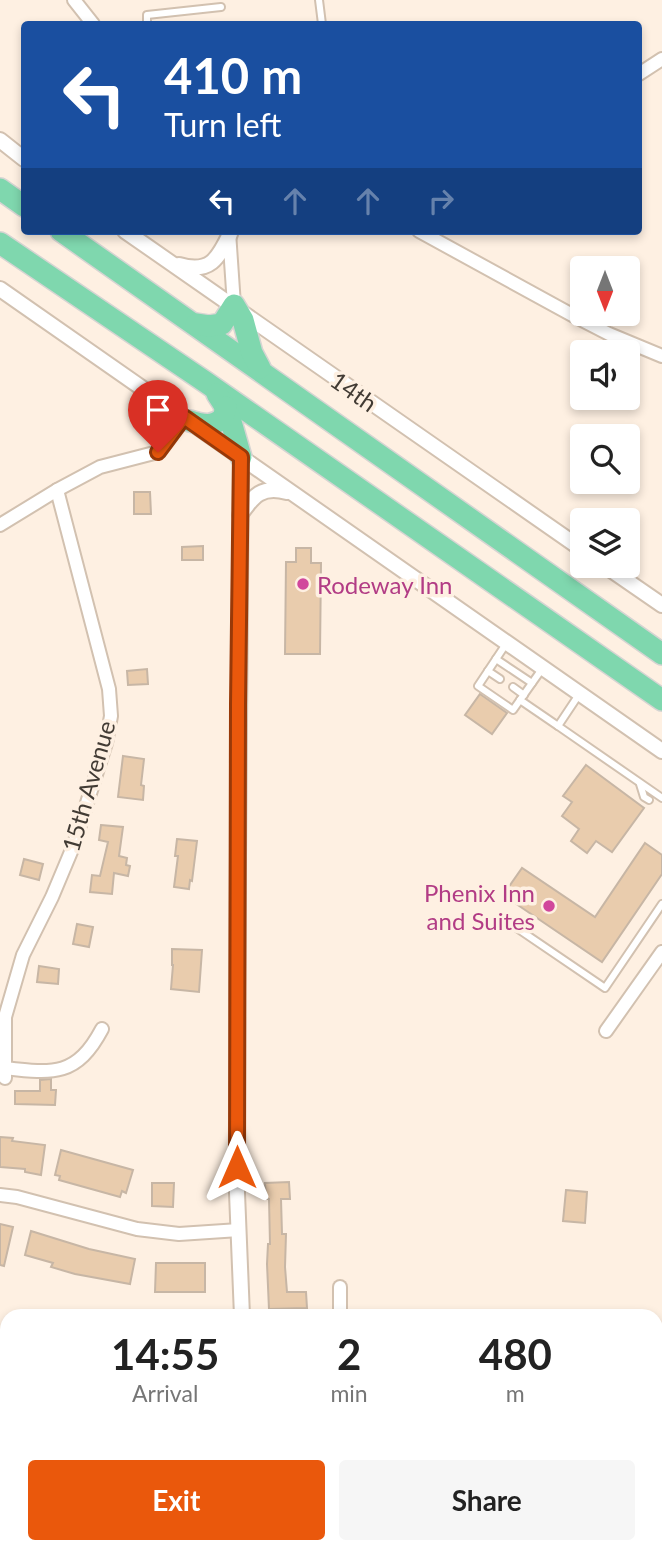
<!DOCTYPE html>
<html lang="en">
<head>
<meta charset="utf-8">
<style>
	body { margin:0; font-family:Lato,sans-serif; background:#f6f6f6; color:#222; height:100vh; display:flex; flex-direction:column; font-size:26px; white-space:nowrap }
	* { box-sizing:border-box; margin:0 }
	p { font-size:23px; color:#767676 }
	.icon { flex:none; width:38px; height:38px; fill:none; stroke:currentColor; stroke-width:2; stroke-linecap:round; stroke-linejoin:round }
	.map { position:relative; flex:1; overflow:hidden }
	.sheet { position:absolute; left:0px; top:1309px; width:663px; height:245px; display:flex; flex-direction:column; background:#fff; border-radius:21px 21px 0 0; box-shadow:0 4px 10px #0003 }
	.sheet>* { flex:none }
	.guide { position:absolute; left:21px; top:21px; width:621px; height:214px; border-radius:7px; box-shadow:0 4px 10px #0003; background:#1a4fa0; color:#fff; overflow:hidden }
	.needle { width:46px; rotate:180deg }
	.controls { position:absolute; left:570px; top:256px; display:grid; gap:14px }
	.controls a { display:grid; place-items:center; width:70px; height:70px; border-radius:7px; background:#fff; box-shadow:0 4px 10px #0003; font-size:35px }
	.pin { position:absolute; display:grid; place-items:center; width:60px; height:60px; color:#fff; margin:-72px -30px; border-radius:50% 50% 50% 0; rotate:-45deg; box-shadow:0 0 7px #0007 }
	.pin .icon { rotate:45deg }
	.me { position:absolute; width:77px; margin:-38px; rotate:0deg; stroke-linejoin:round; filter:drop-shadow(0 0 5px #0008) }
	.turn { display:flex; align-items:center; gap:24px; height:147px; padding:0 28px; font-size:32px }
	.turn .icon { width:91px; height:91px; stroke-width:2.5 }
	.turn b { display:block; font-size:49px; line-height:60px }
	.lanes { display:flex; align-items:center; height:66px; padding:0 28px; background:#0003; justify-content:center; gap:35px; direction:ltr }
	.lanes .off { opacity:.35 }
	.eta { display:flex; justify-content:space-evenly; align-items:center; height:119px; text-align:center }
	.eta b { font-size:42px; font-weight:700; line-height:49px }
	.button { display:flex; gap:14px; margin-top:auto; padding:14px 28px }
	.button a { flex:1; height:80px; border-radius:7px; background:#ea580c; color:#fff; font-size:28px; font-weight:700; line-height:80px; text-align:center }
	.button a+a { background:#f6f6f6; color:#222 }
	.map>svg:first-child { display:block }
</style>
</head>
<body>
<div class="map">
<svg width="662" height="1554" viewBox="0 0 662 1554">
	<rect width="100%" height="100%" fill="#fef0e2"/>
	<g fill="#e9ccad" stroke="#c7b6a5" stroke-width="2">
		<polygon points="134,492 150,492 151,514 134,514"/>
		<polygon points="203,546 203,560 182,560 182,547"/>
		<polygon points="296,548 311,548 311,563 321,563 320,654 285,654 286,562 296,562"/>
		<polygon points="147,669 148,684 128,685 127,671"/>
		<polygon points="480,694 507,713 492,734 465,715"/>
		<polygon points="123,756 144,759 141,785 144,786 143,800 118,797"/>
		<polygon points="586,765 644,808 612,852 596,841 587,853 571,841 579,829 562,816 572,802 563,796"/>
		<polygon points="101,825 123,827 119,856 127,858 126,865 130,866 128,876 114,873 112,894 90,892 92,875 100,876 108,842 99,840"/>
		<polygon points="177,839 197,841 192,881 190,880 189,889 174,887 178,856 175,856"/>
		<polygon points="645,843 662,855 662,874 602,962 503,895 522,868 595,917"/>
		<polygon points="24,859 43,864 39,880 20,875"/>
		<polygon points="77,924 93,927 89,947 73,944"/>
		<polygon points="172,949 202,950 199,992 171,989 173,965 172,965"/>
		<polygon points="39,966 59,969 58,984 37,982"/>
		<polygon points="51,1079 51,1090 56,1090 55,1105 15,1104 15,1091 40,1091 40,1080"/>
		<polygon points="0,1137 13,1138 12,1141 45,1145 41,1175 25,1172 25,1169 0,1167"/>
		<polygon points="61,1150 133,1170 126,1193 122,1191 120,1197 59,1180 60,1176 55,1175"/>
		<polygon points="289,1182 290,1199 281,1199 282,1234 286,1234 285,1267 287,1292 306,1292 307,1308 269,1309 267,1264 268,1244 270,1244 269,1199 266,1199 265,1183"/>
		<polygon points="152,1183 174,1183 173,1207 152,1206"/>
		<polygon points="566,1190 587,1192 585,1223 563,1221"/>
		<polygon points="0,1224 13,1227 4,1266 0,1265"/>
		<polygon points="31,1231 89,1249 135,1259 130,1284 75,1274 51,1267 53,1263 25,1255"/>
		<polygon points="156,1263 205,1263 205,1292 155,1292"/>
	</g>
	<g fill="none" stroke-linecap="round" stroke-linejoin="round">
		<g stroke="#d2c1b0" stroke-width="10">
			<g id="service">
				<polyline points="319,0 322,24"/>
				<polyline points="147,24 147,15 221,7"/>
				<polyline points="506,644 478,686 513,710 542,669"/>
				<polyline points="496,659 532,683"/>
				<polyline points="488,671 500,679"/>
				<polyline points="513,687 524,695"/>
				<polyline points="580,693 558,726 662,798"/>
				<polyline points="520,700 558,726"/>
				<polyline points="640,784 644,797 649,800"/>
				<polyline points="502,918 605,988 662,904"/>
			</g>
		</g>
		<g stroke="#d2c1b0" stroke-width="16">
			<g id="minor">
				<polyline points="74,0 93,24"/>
				<polyline points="639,74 662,59"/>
				<polyline points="419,231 574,316 609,334 662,356"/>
				<polyline points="229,232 234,305"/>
				<polyline points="0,525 57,490 100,467 158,452 184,417"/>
				<polyline points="606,1031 662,952"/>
				<path d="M5,1068C54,1074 77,1076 102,1029"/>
				<polyline points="5,1078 5,1017 23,955 52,897 73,847 106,743 111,716 109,689 57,490"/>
				<polyline points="0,1195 17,1197 137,1229 179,1234 239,1230"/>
				<polyline points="340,1316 340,1287"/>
				<polyline points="68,1547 69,1554"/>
				<polyline points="344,1547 344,1554"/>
			</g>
		</g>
		<g stroke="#d2c1b0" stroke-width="18">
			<g id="tertiary">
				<polyline points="0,140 24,159"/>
				<polyline points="125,231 583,550"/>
				<path d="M179,265C210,274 218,259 230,234"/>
				<polyline points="0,289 662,751"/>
				<polyline points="241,457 237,991 237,1193 242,1316"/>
				<path d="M240,515C253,496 262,485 287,492"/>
				<polyline points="604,565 662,605"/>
				<polyline points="249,1547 249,1554"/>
			</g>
		</g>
		<g stroke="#d5d4d2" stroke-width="24">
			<g id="motorway">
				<polyline points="0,189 24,206"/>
				<polyline points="61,231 662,654"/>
				<polyline points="0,243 204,381 662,700"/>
				<polyline points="196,324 209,326 222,324 234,305 243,320 252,353 260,368"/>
				<polyline points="217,394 228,411 241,457"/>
				<path d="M190,421C203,425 213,427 223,418L226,407"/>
			</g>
		</g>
		<use href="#service" stroke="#fff" stroke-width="6"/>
		<use href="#minor" stroke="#fff" stroke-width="12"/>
		<use href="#tertiary" stroke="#fff" stroke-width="14"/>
		<use href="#motorway" stroke="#7fd7ae" stroke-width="21"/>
	</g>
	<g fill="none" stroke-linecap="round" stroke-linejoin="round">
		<g stroke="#983908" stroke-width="18">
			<polyline id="route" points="158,452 184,417 241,457 238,705 237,1167"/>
		</g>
		<use href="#route" stroke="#ea580c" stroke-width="12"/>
	</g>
	<g fill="#d1479c" stroke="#fef0e2" stroke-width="2.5">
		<circle cx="303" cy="584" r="7"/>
		<circle cx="549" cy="906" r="7"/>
	</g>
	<g text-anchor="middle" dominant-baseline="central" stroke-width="7" stroke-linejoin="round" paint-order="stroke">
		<g font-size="24" fill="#423b34" stroke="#fef0e2">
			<text transform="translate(354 391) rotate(35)">14th</text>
			<text transform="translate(88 786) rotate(-74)">15th Avenue</text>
		</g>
		<g font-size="24" fill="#b23c85" stroke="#fef0e2" text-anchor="start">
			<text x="317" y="584">Rodeway Inn</text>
			<text x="535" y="892" text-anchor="end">Phenix Inn<tspan x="535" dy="28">and Suites</tspan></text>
		</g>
	</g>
</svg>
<div class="controls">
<a><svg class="needle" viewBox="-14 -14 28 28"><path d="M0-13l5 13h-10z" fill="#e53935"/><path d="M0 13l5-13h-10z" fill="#767676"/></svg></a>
<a><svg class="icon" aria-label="sound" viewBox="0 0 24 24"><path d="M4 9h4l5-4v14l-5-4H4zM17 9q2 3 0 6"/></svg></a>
<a><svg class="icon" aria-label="search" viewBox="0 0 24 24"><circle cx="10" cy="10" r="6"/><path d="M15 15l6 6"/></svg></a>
<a><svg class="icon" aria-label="layers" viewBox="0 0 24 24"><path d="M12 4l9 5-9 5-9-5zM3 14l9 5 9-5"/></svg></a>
</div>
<div class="pin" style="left:158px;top:452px;background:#d93025"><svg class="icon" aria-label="arrive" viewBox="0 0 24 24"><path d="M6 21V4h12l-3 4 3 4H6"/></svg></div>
<svg class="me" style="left:237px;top:1167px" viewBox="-20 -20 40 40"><path d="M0-17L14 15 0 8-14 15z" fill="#ea580c" stroke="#fff" stroke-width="4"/></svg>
<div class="guide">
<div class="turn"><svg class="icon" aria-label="left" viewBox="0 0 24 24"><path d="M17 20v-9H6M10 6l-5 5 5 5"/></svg><div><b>410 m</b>Turn left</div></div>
<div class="lanes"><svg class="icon" aria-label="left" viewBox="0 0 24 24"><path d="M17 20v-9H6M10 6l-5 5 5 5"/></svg><svg class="icon off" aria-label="ahead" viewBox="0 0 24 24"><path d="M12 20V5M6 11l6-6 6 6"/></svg><svg class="icon off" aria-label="ahead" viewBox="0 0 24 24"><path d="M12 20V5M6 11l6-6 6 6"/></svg><svg class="icon off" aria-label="right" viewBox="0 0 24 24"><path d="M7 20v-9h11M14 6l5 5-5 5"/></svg></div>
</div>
<section class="sheet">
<div class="eta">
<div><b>14:55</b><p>Arrival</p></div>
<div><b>2</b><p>min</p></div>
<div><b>480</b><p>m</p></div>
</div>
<div class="button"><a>Exit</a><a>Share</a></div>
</section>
</div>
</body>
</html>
